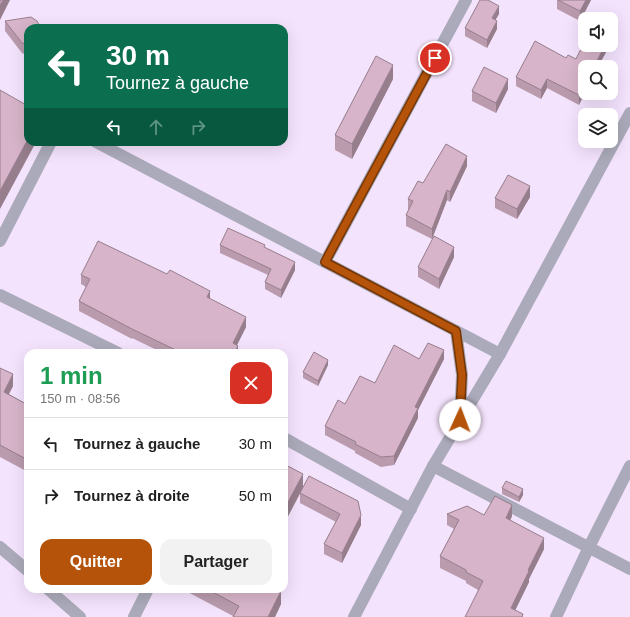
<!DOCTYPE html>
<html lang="fr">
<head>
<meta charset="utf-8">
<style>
	body { margin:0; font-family:Arial,sans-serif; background:#f2f2f2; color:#222; height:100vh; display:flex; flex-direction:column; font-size:15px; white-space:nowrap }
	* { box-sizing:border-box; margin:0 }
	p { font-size:13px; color:#767676 }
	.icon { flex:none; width:22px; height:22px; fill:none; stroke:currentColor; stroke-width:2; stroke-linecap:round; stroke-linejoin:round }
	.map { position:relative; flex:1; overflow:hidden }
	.panel { position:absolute; left:24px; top:349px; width:264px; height:244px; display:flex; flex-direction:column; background:#fff; border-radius:12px; box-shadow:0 4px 16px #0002 }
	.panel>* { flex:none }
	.top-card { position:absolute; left:24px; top:24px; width:264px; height:122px; border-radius:12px; box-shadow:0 4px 16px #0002; background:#0b6e4f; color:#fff; overflow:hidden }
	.tools { position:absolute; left:578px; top:12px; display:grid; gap:8px }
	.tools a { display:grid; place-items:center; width:40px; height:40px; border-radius:8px; background:#fff; box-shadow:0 4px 16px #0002; font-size:20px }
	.pin { position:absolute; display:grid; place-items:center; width:34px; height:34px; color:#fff; margin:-17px; border:2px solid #fff; border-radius:50%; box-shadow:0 1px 4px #0007 }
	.me { position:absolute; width:44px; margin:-22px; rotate:2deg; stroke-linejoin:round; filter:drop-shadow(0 0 3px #0008) }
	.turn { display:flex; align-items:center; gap:14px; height:84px; padding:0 16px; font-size:18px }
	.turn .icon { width:52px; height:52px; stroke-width:2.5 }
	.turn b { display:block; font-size:28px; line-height:34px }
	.lanes { display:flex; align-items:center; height:38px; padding:0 16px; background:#0003; justify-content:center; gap:20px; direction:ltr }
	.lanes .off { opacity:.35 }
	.round { display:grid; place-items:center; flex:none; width:42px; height:42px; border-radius:12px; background:#f2f2f2 }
	.overview { display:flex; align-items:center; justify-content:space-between; height:68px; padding:0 16px }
	h1 { font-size:24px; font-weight:700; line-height:30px; color:#1e9e55 }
	.button { display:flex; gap:8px; margin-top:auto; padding:8px 16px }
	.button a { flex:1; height:46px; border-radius:12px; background:#b45309; color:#fff; font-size:16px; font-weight:700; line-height:46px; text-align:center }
	.button a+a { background:#f2f2f2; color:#222 }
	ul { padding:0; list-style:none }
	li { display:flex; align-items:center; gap:12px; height:52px; padding:0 16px; border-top:1px solid #e0e0e0 }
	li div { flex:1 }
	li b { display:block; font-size:15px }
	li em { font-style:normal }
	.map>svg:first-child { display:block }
</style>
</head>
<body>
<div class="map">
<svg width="630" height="617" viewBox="0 0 630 617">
	<rect width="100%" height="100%" fill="#f4e3fd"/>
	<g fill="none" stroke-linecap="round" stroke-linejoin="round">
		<g stroke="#abaaba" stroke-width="12">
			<polyline points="96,142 500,354"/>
			<polyline points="0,241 51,142"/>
			<polyline points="325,262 466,0"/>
			<polyline points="0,295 118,353"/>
			<polyline points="456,331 462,375 460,419"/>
			<polyline points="284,438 411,509"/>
			<polyline points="433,466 630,569"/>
			<polyline points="0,547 28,571"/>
			<polyline points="48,589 80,617"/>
			<polyline points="134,617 148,589"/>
			<polyline points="354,617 433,466 500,354 630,113"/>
			<polyline points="556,617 589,547 630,466"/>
		</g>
	</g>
	<g fill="#b99bad">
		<polygon points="557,0 591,0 580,21 557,9"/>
		<polygon points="499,14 495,20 497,29 487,48 465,36 465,28"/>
		<polygon points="5,21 28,28 28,54 26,55 22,53 5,31"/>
		<polygon points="585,41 579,105 547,88 541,99 516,86 516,77 566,58 576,59"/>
		<polygon points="393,79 352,159 335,150 335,135"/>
		<polygon points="508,89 496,113 472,101 472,91"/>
		<polygon points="467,166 450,202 447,200 432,239 406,226 406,215 409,210 408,209 408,199 423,183"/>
		<polygon points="530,197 517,219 495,208 495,198"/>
		<polygon points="220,245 265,248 295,270 281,298 265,289 265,282 268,275 220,253"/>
		<polygon points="454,257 439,289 418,277 418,267"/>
		<polygon points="81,275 210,299 246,327 237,345 238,353 163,353 132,338 132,339 79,311 79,301 86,287 81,284"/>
		<polygon points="419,359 444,359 418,410 418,418 394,465 381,467 355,453 355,451 325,435 325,426 345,404 375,383"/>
		<polygon points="328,365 318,386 303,378 303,372"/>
		<polygon points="0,368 13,386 9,394 28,405 28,472 0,457"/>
		<polygon points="284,464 303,486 361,525 342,563 324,554 324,544 336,522 300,503 300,494 286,520 284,518"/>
		<polygon points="502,488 523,495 519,502 502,494"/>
		<polygon points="447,514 512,516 510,521 544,549 529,579 529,582 515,610 523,617 478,590 466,583 466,581 440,568 440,556 454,529 447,525"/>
		<polygon points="182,589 278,589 281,604 275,617 233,617 233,616"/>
	</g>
	<g fill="#967e8d">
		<polygon points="3,0 10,0 0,20 0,6"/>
		<polygon points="586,0 591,0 580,21 580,11"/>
		<polygon points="499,6 499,14 492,26 492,18"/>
		<polygon points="497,21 497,29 487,48 487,40"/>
		<polygon points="613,30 613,39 611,43 611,33"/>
		<polygon points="605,45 610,45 598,67 594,67"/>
		<polygon points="393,65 393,79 352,159 352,144"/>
		<polygon points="508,79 508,89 496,113 496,103"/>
		<polygon points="547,79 547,88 541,99 541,90"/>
		<polygon points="585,84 585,93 579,105 579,95"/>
		<polygon points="28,139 28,142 35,142 35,144 0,209 0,191"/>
		<polygon points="467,156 467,166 450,202 450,192"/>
		<polygon points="530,186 530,197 517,219 517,209"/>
		<polygon points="447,190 447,200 432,239 432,229"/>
		<polygon points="454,247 454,257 439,289 439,279"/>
		<polygon points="295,262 295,270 281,298 281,290"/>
		<polygon points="210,291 210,300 207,297"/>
		<polygon points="246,317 246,327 233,353 233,343"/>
		<polygon points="238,346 238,353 234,353"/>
		<polygon points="444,350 444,359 418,410 418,418 394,465 394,456 415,407"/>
		<polygon points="328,360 328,365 318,386 318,381"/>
		<polygon points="13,374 13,386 4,403 4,392"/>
		<polygon points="303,474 303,487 286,520 286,506"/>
		<polygon points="523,489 523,495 519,502 519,497"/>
		<polygon points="512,505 512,516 506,530 506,518"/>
		<polygon points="361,515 361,525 342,563 342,553"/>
		<polygon points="544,538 544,549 529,579 529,582 512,617 511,608 528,570"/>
		<polygon points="281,591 281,604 275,617 268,617"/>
	</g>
	<g fill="#d7b4c9" stroke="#967e8d">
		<polygon points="0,0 3,0 0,6"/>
		<polygon points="480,0 488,0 499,6 492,18 497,21 487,40 465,28"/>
		<polygon points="558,0 586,0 580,11"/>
		<polygon points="31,17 37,21 41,28 28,28 28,44 26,44 22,43 5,21"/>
		<polygon points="535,41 566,58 568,55 576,59 585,41 585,45 605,45 594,67 585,67 585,84 579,95 547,79 541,90 516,77"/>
		<polygon points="376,56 393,65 352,144 335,135"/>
		<polygon points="484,67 508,79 496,103 472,91"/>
		<polygon points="0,90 28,106 28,139 0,191"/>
		<polygon points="446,144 467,156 450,192 447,190 432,229 406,215 413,201 408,199 418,181 423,183"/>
		<polygon points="508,175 530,186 517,209 495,198"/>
		<polygon points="228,228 265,245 264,247 295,262 281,290 265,282 271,269 220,245"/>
		<polygon points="434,236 454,247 439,279 418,267"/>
		<polygon points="98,241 167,274 170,270 210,291 207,297 246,317 233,343 238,346 234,353 182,353 132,329 79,301 90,279 81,275"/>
		<polygon points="428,343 444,350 415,407 418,408 394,456 381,457 355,444 356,442 325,426 338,400 345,404 360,376 375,383 394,345 419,359"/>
		<polygon points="314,352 328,360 318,381 303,372"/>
		<polygon points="0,368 13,374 4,392 28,405 28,460 0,445"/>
		<polygon points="284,464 303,474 286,506 284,505"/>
		<polygon points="309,476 358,501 361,515 342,553 324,544 340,514 300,493"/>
		<polygon points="506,481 523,489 519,497 502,488"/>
		<polygon points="495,496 512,505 506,518 544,538 528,570 529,571 511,608 523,614 522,617 465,617 483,581 466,572 466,570 440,556 459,520 447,514 467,506 484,515"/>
		<polygon points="207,589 278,589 281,591 268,617 233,617 239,606"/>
	</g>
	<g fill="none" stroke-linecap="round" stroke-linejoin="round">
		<g stroke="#753606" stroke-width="10">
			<polyline id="route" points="435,58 325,262 456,331 462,375 460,420"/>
		</g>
		<use href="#route" stroke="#b45309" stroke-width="7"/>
	</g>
</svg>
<div class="tools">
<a><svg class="icon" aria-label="sound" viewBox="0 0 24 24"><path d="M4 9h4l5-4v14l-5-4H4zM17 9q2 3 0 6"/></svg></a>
<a><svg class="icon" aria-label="search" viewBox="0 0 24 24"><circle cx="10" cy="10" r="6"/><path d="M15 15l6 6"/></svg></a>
<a><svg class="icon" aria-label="layers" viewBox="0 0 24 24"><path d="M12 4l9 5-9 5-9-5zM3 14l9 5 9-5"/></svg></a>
</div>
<div class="pin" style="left:435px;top:58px;background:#d93025"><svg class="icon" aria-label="arrive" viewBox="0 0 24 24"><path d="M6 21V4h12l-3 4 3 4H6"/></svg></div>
<svg class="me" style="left:460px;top:420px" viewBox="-20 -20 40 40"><circle r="19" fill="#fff"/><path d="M0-13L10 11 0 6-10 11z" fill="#b45309"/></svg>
<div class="top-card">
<div class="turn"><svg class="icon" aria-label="left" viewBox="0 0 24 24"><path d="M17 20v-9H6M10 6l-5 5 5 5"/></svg><div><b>30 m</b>Tournez à gauche</div></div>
<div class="lanes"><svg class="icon" aria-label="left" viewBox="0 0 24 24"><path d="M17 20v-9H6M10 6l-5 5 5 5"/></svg><svg class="icon off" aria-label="ahead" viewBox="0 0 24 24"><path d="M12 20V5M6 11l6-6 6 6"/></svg><svg class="icon off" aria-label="right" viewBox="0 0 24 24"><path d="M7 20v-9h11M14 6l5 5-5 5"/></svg></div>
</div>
<section class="panel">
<div class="overview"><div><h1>1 min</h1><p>150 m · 08:56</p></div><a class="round" style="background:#d93025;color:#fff"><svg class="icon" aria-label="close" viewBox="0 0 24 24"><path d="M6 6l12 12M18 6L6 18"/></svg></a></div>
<ul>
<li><svg class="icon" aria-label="left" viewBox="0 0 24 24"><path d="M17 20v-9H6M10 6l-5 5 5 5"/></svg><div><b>Tournez à gauche</b></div><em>30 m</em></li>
<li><svg class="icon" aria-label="right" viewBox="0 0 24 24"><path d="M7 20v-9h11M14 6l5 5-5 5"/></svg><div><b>Tournez à droite</b></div><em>50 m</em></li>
</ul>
<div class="button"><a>Quitter</a><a>Partager</a></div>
</section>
</div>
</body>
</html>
